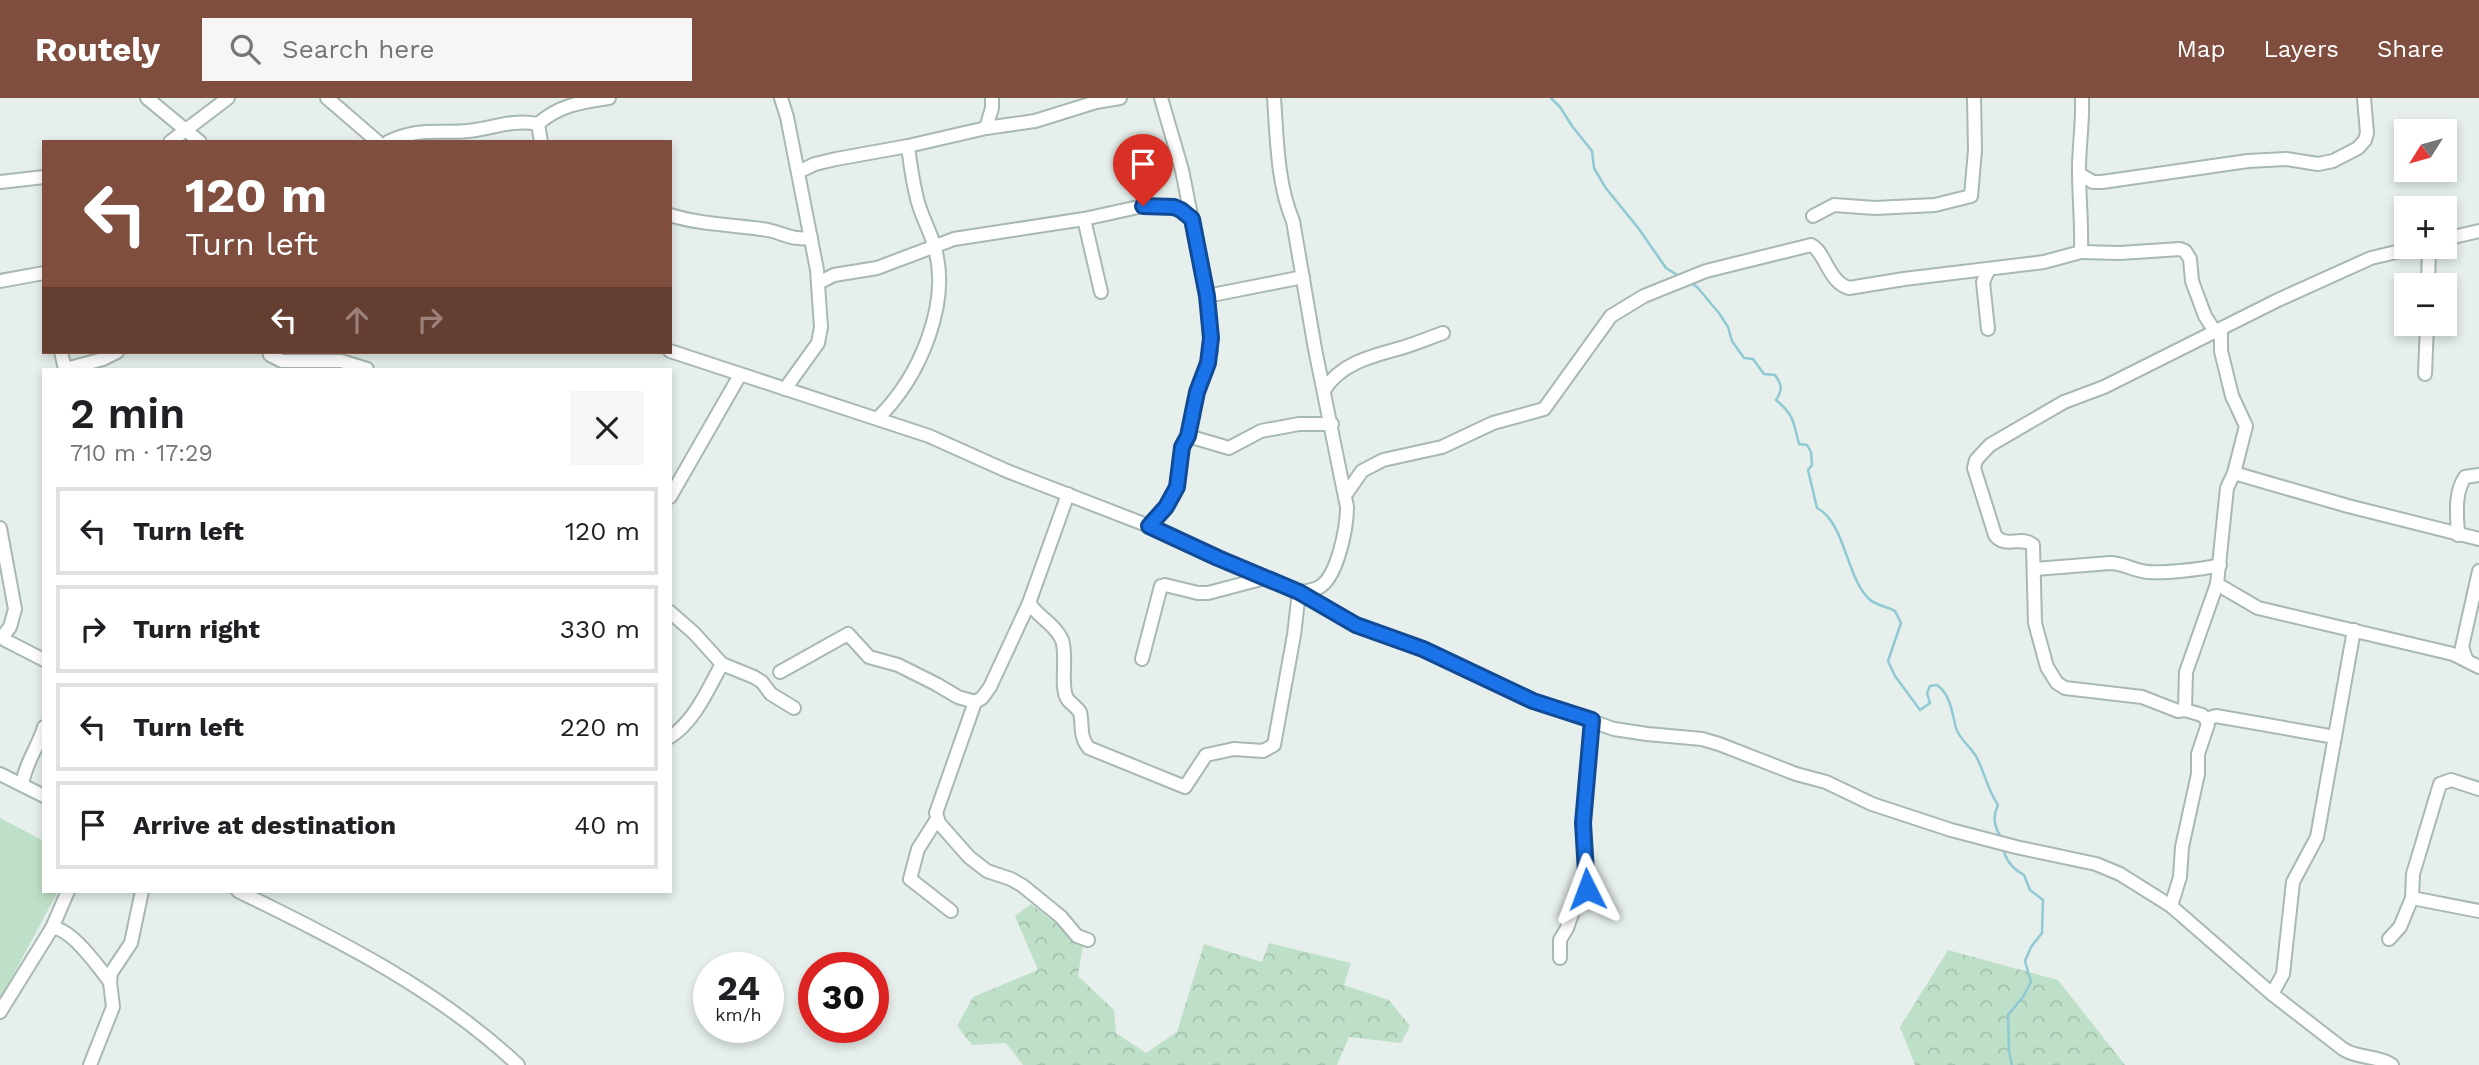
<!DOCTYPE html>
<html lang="en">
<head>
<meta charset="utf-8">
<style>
	body { margin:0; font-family:"Work Sans",sans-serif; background:#f6f6f6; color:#202124; height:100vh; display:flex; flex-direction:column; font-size:26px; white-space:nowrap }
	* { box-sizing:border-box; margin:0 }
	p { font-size:23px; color:#757577 }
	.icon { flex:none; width:38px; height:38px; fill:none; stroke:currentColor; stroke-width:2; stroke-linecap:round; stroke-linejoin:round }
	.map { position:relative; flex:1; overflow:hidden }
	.side { position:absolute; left:42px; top:270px; width:630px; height:525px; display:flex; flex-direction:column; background:#fff; border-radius:0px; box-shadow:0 4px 10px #0003 }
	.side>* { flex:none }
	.guide { position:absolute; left:42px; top:42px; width:630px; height:214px; border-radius:0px; box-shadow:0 4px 10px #0003; background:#7f4e3f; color:#fff; overflow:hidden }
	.needle { width:46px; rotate:233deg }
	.fabs { position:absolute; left:2394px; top:21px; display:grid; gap:14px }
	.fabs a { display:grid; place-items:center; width:63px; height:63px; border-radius:0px; background:#fff; box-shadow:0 4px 10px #0003; font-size:35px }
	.speed { position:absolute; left:693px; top:854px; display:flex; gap:14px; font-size:35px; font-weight:700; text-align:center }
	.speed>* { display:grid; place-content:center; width:91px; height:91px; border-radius:50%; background:#fff; box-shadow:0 4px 10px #0003; line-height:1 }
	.speed small { font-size:18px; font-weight:400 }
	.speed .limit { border:10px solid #d22; background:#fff; color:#111 }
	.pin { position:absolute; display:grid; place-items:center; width:60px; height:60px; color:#fff; margin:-72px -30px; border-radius:50% 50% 50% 0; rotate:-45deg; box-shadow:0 0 7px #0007 }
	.pin .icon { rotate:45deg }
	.me { position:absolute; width:77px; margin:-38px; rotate:357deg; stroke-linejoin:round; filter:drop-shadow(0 0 5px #0008) }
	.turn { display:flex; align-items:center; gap:24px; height:147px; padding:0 28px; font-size:32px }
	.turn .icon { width:91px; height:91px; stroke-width:2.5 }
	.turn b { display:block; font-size:49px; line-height:60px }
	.lanes { display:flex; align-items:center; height:66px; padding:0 28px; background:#0003; justify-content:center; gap:35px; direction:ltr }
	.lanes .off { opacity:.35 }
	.round { display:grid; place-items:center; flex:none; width:74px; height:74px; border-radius:0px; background:#f6f6f6 }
	.head { display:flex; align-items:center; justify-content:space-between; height:119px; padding:0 28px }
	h1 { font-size:42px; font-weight:600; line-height:52px }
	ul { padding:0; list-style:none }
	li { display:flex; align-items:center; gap:21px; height:88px; margin:0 14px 10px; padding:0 14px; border:4px solid #e0e0e0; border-radius:0px }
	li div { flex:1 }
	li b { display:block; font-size:26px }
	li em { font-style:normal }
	header { display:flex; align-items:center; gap:42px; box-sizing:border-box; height:98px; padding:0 35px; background:#7f4e3f; color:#fff }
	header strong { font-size:33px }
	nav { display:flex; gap:38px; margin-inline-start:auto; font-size:24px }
	.search { width:490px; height:63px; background:#f6f6f6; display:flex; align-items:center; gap:18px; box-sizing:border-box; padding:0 24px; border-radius:0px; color:#757577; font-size:26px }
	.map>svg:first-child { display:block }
</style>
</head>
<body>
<header>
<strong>Routely</strong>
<div class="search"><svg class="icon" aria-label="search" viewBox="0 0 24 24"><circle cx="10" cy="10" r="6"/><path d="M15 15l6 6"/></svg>Search here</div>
<nav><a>Map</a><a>Layers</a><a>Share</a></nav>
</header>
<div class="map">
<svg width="2479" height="967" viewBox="0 0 2479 967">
	<defs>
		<pattern id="forest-crowns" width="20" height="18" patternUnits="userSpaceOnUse" patternTransform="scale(1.75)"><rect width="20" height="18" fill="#bfe0c8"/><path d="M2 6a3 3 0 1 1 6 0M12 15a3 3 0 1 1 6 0" fill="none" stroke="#a4c1ad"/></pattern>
	</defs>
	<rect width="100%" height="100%" fill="#e6efeb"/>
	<g fill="url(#forest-crowns)">
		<polygon points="1031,806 1083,847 1078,878 1114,912 1116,935 1146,955 1177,934 1204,846 1262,864 1269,845 1351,865 1344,887 1389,902 1410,928 1401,945 1349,939 1337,967 1023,967 1006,945 972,947 957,928 973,899 1038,872 1015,818"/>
		<polygon points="1948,852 2058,882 2125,967 1915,967 1900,929"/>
	</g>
	<polygon fill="#bfe0c8" points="0,720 44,743 44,793 58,793 0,902"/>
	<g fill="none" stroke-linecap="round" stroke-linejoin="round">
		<g stroke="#8ec9d4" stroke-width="2.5">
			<polyline points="1551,0 1560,9 1572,28 1592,53 1594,70 1605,89 1639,131 1666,170 1679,178"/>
			<path d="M1691,185L1697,189L1719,215L1728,229L1732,243L1744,260L1753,261L1764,276L1775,277C1782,287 1783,291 1776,302C1795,318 1793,324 1799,346L1807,347L1811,354L1812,367L1808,372L1817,410C1845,424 1846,479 1869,501C1875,507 1888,509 1895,513L1901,525L1888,563L1895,578L1920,612L1930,605L1927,595L1930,588L1937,587C1951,597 1952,615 1956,630C1960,643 1973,650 1978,662C1985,677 1988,692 1998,707C1992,719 1994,729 2001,739"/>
			<path d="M2003,749C2005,762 2013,771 2024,777L2030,792L2043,802L2042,835L2031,849L2025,863L2031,884L2023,899L2008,917L2009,954L2012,967"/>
		</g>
		<g stroke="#a8b8b2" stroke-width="16">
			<g id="minor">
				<polyline points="147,0 200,44"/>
				<polyline points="327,0 378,44"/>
				<polyline points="781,0 787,19 817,172 821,229 818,245 785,291"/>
				<polyline points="986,30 992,10 992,0"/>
				<polyline points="170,44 228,0"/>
				<path d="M388,44C420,29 436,36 468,33C494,30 512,21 538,26"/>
				<path d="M541,44L538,26C559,7 582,4 609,0"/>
				<polyline points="798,74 815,66 836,61 908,48 986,30 1035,23 1096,4 1120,0"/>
				<polyline points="2079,76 2093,84 2102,84 2248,63 2286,61 2318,66 2333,63 2358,50 2365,42 2367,35 2364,0"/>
				<polyline points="0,84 44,79"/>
				<path d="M670,117C702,127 736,127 768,132C786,136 790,142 811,140"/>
				<polyline points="1813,118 1834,107 1875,110 1935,107 1971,98 1975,52 1974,0"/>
				<polyline points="1084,121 1101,194"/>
				<polyline points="2445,141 2479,133"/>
				<polyline points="2081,154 2120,155 2180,151 2185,153 2190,161 2192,183 2205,218 2216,235"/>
				<polyline points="0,183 44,175"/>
				<polyline points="818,185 834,177 877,170 954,141 1084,121 1143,108 1174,109 1181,112 1192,121"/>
				<polyline points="2428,187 2429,149"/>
				<polyline points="1207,198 1303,179"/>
				<polyline points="1988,231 1983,184 1988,173"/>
				<path d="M670,253L929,338L1007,373L1149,428L1218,460L1299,494L1355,527L1423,551L1533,603L1614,631L1647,636L1702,641L1719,646L1796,676L1826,684L1872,706L1951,732L2016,749L2096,766L2120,776L2171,808L2272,896L2343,951C2358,961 2377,957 2392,967"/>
				<polyline points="61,254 65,271"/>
				<polyline points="270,257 282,263 341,263 367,271"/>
				<polyline points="66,271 103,261 117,254"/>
				<polyline points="2425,276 2427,226"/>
				<path d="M1324,292C1341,265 1372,258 1401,250C1415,246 1429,240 1443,235"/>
				<path d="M879,319C919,279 952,205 934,147C929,130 919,114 916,96C912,80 910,64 908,48"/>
				<polyline points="1188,338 1229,350 1261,333 1299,326 1332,326"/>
				<polyline points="2234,375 2348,408 2479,441"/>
				<polyline points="1068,396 1029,505 990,589 982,600 975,604 936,715 939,725 969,759 987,773 1011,781 1023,788 1061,819 1077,838 1088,842"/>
				<path d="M1346,396L1362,373L1383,362L1442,349L1493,325L1544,311L1611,218L1644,198L1706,173L1811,147C1825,153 1828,184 1849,190L1904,181L2044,164L2081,154C2082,127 2079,99 2079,72C2079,48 2083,24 2082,0"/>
				<polyline points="670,399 740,277"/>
				<polyline points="1149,428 1166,409 1177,389 1182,349 1188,338 1197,294 1211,253 1207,198 1182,72 1161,0"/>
				<polyline points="0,430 15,511 10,529 3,538 5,542 44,562"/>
				<path d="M2458,437C2457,417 2454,396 2465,379L2479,377"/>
				<path d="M2035,471L2110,465C2122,465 2131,471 2142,473C2158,477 2203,471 2220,467"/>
				<polyline points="2217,486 2258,510 2453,556 2479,569"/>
				<path d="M1029,505C1038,519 1055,526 1062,542C1068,559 1059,590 1068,602C1072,606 1077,610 1080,614C1083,627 1079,639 1089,650L1185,689L1206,657L1234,651L1263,653L1274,647L1294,537L1299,494C1307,493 1314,493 1321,488C1338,476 1347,429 1347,409L1315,251L1293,123C1277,85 1277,40 1274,0"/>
				<polyline points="670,514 694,535 722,566 754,579 762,584 771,596 794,610"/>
				<polyline points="1142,561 1161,488 1165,487 1198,495 1208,495 1265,480"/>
				<polyline points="2466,561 2462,549 2479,473"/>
				<polyline points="780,574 848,536 869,559 898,567 936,586 958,599 975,604"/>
				<polyline points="2185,612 2186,574 2217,486 2227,390 2234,375 2246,328 2232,298 2221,253 2221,231"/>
				<polyline points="2206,621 2216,618 2335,639"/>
				<path d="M670,639C695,623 708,591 722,566"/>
				<polyline points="0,676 44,698"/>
				<path d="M22,687C25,665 38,650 44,629"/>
				<polyline points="937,721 918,751 910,781 951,813"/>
				<path d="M238,793C337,841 437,891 518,967"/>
				<polyline points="2412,800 2479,813"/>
				<path d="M2171,808L2180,779L2182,749L2198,676V656L2208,626L2206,621L2202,617L2185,612L2178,613L2142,599L2065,590L2057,585L2047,569L2035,525L2033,447C2021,437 2005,451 1995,437L1974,370L1976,362L1990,347L2064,304L2104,289L2278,202L2371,160L2417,149"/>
				<path d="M52,830C70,829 99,869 110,884"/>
				<polyline points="2389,841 2400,829 2412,800 2413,776 2440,686 2451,682 2479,691"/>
				<polyline points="1560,860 1560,842 1567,830 1574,810 1587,791 1583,725 1592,622"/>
				<polyline points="2272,896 2283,876 2293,784 2317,739 2354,532"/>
				<polyline points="0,914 52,830 68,793"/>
				<polyline points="90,967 113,909 110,884 111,875 131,845 142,793"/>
			</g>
		</g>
		<use href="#minor" stroke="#fff" stroke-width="12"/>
	</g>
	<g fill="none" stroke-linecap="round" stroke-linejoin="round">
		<g stroke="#114b97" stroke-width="18">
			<polyline id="route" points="1143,108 1174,109 1181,112 1192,121 1207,198 1211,240 1208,265 1197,294 1188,338 1182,349 1177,389 1166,409 1149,428 1218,460 1299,494 1356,527 1423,551 1533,603 1592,622 1583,725 1587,791"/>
		</g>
		<use href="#route" stroke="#1a73e8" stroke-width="12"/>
	</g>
</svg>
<div class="fabs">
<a><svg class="needle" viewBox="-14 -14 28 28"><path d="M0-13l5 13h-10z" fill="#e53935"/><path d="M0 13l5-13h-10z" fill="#757577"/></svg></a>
<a>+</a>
<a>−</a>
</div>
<div class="speed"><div>24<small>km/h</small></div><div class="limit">30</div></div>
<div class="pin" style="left:1143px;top:108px;background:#d93025"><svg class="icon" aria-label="arrive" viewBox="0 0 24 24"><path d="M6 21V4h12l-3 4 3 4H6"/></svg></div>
<svg class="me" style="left:1587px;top:791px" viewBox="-20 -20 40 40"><path d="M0-17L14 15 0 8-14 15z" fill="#1a73e8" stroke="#fff" stroke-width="4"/></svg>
<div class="guide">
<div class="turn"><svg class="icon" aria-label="left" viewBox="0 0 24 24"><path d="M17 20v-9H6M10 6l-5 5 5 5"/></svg><div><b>120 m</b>Turn left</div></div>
<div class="lanes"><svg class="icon" aria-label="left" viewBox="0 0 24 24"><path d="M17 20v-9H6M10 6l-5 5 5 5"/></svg><svg class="icon off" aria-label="ahead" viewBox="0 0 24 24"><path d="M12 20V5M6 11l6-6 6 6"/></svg><svg class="icon off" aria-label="right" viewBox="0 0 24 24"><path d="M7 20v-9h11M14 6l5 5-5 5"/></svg></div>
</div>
<section class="side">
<div class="head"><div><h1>2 min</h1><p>710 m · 17:29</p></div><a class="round"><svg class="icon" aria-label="close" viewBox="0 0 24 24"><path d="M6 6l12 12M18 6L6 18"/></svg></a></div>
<ul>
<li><svg class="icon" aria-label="left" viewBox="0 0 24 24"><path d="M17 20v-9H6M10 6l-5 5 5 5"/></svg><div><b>Turn left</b></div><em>120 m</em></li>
<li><svg class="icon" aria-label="right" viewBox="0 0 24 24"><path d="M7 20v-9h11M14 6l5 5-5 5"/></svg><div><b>Turn right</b></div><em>330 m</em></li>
<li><svg class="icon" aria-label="left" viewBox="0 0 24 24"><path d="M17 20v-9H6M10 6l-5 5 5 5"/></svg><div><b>Turn left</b></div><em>220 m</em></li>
<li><svg class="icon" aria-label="arrive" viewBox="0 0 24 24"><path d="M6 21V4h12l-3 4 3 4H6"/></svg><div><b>Arrive at destination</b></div><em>40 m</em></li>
</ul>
</section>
</div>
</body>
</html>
